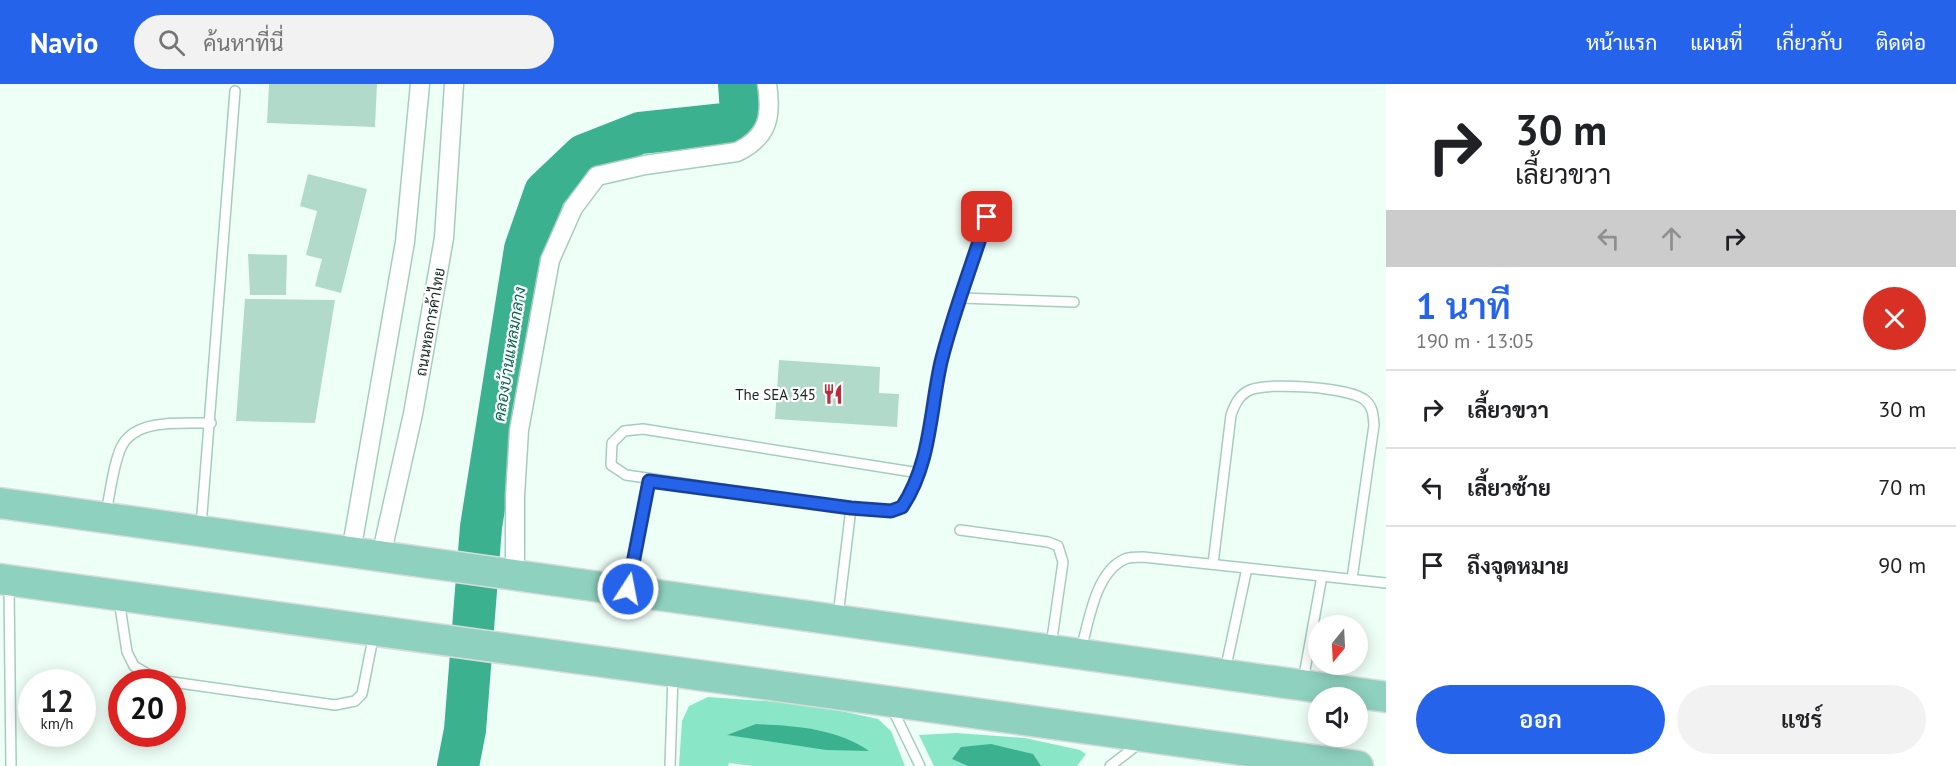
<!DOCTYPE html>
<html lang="th">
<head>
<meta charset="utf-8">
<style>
	body { margin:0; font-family:"PT Sans",Sarabun,sans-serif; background:#f2f2f2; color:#202124; height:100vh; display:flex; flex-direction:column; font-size:22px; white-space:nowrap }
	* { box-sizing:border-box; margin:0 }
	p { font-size:20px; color:#757577 }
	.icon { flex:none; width:33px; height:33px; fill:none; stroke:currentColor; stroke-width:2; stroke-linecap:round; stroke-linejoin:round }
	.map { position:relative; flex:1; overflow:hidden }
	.panel { display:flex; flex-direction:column; background:#fff; width:570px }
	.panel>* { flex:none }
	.hud { background:#fff; color:#202124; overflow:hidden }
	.needle { width:39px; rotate:198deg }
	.tools { position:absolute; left:1308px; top:531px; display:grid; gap:12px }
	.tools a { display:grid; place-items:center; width:60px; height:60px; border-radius:50%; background:#fff; box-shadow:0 3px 15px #0003; font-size:30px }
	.speed { position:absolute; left:18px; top:585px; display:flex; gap:12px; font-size:30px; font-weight:700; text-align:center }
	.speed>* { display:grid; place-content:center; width:78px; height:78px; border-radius:50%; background:#fff; box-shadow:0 3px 15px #0003; line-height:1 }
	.speed small { font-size:15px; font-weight:400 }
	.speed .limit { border:9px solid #d22; background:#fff; color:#111 }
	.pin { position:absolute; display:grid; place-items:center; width:51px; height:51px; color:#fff; margin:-26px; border-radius:12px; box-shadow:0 3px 9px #0006 }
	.me { position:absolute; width:66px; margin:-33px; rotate:11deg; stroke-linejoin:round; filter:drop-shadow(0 0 4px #0008) }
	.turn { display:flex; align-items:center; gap:21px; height:126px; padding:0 30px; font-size:27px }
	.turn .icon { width:78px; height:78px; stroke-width:2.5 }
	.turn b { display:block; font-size:42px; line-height:51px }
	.lanes { display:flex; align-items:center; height:57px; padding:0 30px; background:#0003; justify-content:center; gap:30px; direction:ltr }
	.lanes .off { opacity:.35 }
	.round { display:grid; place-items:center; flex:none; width:63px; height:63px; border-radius:32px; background:#f2f2f2 }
	.overview { display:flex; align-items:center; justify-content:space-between; height:102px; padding:0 30px }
	h1 { font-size:36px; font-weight:600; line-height:45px; color:#2563eb }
	.cta { display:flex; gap:12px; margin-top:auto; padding:12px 30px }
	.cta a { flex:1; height:69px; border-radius:36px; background:#2563eb; color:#fff; font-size:24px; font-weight:600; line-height:69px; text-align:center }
	.cta a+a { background:#f2f2f2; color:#202124 }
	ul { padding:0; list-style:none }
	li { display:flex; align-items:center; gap:18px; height:78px; padding:0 30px; border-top:2px solid #e0e0e0 }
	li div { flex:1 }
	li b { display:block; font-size:22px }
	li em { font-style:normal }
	header { display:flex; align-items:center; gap:36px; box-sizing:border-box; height:84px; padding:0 30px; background:#2563eb; color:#fff }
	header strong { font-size:28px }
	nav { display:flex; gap:33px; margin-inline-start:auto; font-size:21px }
	.search { width:420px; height:54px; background:#f2f2f2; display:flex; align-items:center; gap:15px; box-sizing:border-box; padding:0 21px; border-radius:33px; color:#757577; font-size:22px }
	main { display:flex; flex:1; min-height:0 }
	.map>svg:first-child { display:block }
</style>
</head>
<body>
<header>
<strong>Navio</strong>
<div class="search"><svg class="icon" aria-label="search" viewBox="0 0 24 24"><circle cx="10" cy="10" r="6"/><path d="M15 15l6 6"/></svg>ค้นหาที่นี่</div>
<nav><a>หน้าแรก</a><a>แผนที่</a><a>เกี่ยวกับ</a><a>ติดต่อ</a></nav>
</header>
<main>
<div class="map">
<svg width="1386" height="682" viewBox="0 0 1386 682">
	<rect width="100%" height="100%" fill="#eefff8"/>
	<g fill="#89e7c8">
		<polygon points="708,613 809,620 878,635 891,647 905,682 753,682 729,679 728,682 679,682 682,637 689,622"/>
		<polygon points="956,649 1025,654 1080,666 1086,670 1077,682 934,682 919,651"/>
	</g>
	<g fill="#3cb190">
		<path d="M756,640C796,642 835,644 869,667L826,666L727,651Z"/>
		<polygon points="991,660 1033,670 1041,682 968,682 952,675 961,663"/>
	</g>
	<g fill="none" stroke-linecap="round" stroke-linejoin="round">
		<polyline stroke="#3cb190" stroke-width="42" points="458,682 465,646 481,443 525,165 545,108 584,71 640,49 734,39 741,28 739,0"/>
	</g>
	<g fill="#b1dacb">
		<polygon points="269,0 377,0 375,43 267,39"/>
		<polygon points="308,90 367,105 341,209 315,202 322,175 306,171 317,127 300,122"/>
		<polygon points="248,170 287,171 286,211 250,211"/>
		<polygon points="245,215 335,216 315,339 236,337"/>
		<polygon points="779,276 880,283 879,309 899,310 897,343 775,335"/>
	</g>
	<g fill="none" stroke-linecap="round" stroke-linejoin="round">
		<g stroke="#a5cdbe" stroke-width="12">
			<g id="lane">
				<polyline points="961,214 1074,218"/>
				<polyline points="851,424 626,391 611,381 612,359 624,347 643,345 919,389"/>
				<path d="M106,428C110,411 114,374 123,360C139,334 184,340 211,339"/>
				<polyline points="201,443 235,7"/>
				<polyline points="960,446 1048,458 1058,462 1063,478 1051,562"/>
				<path d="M1213,480L1231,331C1235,320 1239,311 1250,306C1267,298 1350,303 1365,316C1373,323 1373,330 1374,341L1352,495"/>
				<polyline points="9,501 11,682"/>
				<polyline points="629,503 649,397"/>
				<polyline points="119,516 127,568 134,582 158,596 335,621 355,617 362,610 374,549"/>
				<path d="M838,532L851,424L891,427L902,423C931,381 930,327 941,279C954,223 976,168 994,113"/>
				<path d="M1081,565C1089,538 1095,488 1125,475C1130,473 1138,473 1143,473L1386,499"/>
				<polyline points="1225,587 1247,484"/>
				<polyline points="1303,597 1322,492"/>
				<polyline points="891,622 920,682"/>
				<polyline points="670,682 673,590"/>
				<polyline points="1110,682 1140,659"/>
			</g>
		</g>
		<g stroke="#a5cdbe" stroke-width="21">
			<g id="street">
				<polyline points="351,468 405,158 420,0"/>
				<polyline points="381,472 413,330 444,154 454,0"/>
				<path d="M515,489V412L519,346L550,176L573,124L597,92L645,81L737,68C768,53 772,33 767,0"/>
			</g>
		</g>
		<g stroke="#dadcdc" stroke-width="33">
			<g id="primary">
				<polyline points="0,419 1386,613"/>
				<polyline points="0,495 1358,682"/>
			</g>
		</g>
		<use href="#lane" stroke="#fff" stroke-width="9"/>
		<use href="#street" stroke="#fff" stroke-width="18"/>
		<use href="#primary" stroke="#8ed1be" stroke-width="30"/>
	</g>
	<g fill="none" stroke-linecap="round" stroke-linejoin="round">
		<g stroke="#184099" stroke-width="15">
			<path id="route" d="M628,505L649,397L851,424L891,427L902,423C931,380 930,326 941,278C953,229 972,181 987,133"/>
		</g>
		<use href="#route" stroke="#2563eb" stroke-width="10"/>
	</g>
	<defs>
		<g id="restaurant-bare" transform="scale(1.62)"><path d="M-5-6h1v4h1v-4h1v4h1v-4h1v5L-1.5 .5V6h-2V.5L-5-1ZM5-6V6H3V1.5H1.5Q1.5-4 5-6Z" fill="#bb2b3b" stroke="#fff" stroke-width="2.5" paint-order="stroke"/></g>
	</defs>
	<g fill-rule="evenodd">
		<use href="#restaurant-bare" x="833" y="310"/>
	</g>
	<g text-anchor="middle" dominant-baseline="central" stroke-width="4.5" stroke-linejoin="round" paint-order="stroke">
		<g font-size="15" fill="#172722" stroke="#fff">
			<text transform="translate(430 238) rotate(-80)">ถนนหอการค้าไทย</text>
		</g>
		<g font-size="15" fill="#172722" stroke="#fff" text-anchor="end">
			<text x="816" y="310">The SEA 345</text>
		</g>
		<g font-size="16" font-style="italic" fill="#06654e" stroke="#fff">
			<text transform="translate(509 270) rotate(-81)">คลองบ้านแหลมกลาง</text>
		</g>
	</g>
</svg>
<div class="tools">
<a><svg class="needle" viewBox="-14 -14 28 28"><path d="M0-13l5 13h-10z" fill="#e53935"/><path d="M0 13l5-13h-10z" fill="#757577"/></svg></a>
<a><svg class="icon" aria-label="sound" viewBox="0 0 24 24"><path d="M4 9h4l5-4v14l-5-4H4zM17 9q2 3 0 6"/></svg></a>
</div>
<div class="speed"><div>12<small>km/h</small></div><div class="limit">20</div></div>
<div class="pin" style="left:987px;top:133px;background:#d93025"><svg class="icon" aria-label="arrive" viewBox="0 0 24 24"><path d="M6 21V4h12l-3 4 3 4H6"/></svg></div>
<svg class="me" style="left:628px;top:505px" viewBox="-20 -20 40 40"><circle r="17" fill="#2563eb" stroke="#fff" stroke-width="3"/><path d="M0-11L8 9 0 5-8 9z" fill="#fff"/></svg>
</div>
<section class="panel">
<div class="hud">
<div class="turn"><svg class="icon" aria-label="right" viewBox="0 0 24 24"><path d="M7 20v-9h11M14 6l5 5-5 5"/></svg><div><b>30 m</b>เลี้ยวขวา</div></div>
<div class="lanes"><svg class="icon off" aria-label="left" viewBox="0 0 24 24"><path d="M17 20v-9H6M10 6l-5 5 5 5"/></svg><svg class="icon off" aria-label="ahead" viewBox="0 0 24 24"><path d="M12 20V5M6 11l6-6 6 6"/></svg><svg class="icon" aria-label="right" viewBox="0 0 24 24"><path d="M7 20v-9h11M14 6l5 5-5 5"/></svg></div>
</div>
<div class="overview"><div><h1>1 นาที</h1><p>190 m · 13:05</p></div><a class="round" style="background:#d93025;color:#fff"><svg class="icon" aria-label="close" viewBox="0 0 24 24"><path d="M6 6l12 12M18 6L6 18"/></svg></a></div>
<ul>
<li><svg class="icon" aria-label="right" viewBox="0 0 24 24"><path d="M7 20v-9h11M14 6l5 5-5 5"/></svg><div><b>เลี้ยวขวา</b></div><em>30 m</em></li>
<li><svg class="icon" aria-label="left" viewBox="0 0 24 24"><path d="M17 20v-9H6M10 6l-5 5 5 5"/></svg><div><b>เลี้ยวซ้าย</b></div><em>70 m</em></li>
<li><svg class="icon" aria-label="arrive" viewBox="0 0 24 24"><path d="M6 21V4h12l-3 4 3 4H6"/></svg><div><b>ถึงจุดหมาย</b></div><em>90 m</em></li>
</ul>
<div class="cta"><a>ออก</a><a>แชร์</a></div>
</section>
</main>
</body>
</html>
